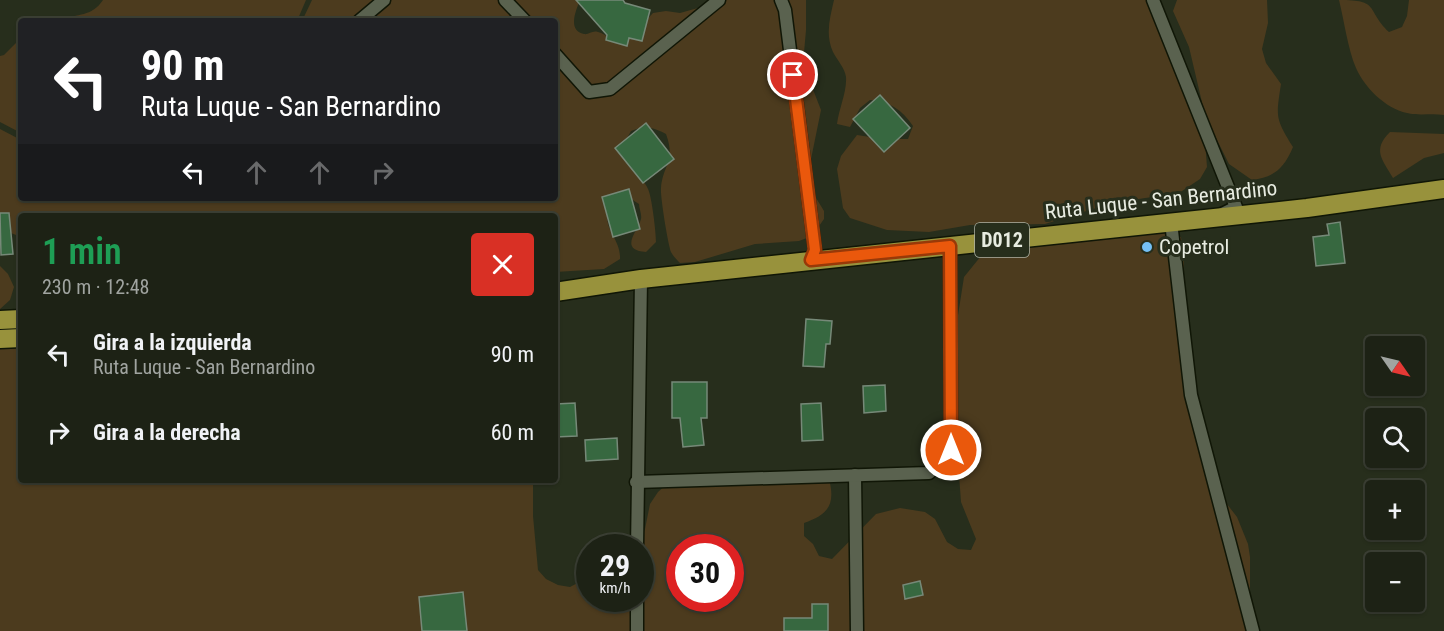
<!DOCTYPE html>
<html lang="es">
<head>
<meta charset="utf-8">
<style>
	body { margin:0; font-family:"Roboto Condensed",sans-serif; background:#2a2f22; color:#f1f3f6; height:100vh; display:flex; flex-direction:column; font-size:22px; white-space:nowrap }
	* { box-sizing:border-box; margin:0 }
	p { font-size:20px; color:#a0a4a0 }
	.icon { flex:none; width:33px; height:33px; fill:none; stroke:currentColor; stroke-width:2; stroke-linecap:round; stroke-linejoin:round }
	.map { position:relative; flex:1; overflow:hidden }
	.panel { position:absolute; left:18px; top:213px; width:540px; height:270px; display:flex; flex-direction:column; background:#1d2215; border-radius:6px; box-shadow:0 2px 4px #0004,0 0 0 2px #3b3f34 }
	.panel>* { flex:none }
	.top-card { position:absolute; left:18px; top:18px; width:540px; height:183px; border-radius:6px; box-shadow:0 2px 4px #0004,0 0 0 2px #3b3f34; background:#202124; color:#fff; overflow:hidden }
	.needle { width:39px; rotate:124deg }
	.tools { position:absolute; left:1365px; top:336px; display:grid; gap:12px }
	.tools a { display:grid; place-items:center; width:60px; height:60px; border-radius:6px; background:#1d2215; box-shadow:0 2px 4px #0004,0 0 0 2px #3b3f34; font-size:30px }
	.speed { position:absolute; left:576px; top:534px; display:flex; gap:12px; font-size:30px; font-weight:700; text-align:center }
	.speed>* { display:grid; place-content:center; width:78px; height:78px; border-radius:50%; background:#1d2215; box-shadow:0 2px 4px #0004,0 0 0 2px #3b3f34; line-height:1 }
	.speed small { font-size:15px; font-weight:400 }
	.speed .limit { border:9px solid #d22; background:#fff; color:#111 }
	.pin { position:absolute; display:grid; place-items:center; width:51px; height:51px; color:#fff; margin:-26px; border:3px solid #fff; border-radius:50%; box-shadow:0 2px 6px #0007 }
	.me { position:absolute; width:66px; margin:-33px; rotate:0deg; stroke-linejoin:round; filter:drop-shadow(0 0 4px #0008) }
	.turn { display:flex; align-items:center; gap:21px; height:126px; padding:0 24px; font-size:27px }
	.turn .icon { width:78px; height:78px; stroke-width:2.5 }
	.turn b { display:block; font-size:42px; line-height:51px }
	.lanes { display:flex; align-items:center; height:57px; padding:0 24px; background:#0003; justify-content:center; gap:30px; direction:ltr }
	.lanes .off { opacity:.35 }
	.round { display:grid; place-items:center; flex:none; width:63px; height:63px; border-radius:6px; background:#2a2f22 }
	.summary { display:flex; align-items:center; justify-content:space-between; height:102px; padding:0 24px }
	h1 { font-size:36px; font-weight:600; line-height:45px; color:#1e9e55 }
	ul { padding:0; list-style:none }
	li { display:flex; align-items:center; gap:18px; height:78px; padding:0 24px }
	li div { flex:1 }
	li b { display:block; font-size:22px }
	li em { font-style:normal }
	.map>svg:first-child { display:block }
</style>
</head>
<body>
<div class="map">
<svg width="1444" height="631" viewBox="0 0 1444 631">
	<rect width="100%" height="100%" fill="#272e1c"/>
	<g fill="#4c3b1e" fill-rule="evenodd">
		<path d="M103,0H306L297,21H61C78,12 91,18 103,0Z"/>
		<path d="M312,0H580C576,10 567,31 584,34C589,35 592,30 598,32C602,33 607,36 611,39L635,32L653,13L666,11L680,13L705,6L714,0H806V30L803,64L821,110L808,174L810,188L824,211V219L812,236L799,241L755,244L695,262L680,263C677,260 673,256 671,252C668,244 660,196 661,188C663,164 676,162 666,134C653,127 645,125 631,131L621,149C627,171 642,174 648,189C652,197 656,233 656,242L646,252C618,250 638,231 641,219C642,215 639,208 639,204L628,197L609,204C601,231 621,237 620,259L604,269L555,272V216H21V237L11,233L0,234V129L21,140V198H555V21H302Z"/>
		<path d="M834,0H1156L1163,42L1187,90L1205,141L1207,167L1200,179L1179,193L1112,203L1045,224L970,225L929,232L887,230L850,218L843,208L837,169L841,156L857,135L883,139H908L913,126C902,110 890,101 870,100L860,108L850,127L837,124C839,108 847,92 846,77C845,68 837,60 833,52C825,34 830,18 834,0Z"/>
		<path d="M1177,0H1267L1268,23L1262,49L1266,63L1281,84C1276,117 1275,118 1293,147C1284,168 1275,177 1252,180L1229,164L1211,128L1205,115L1189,47L1173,11Z"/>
		<path d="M1339,0C1381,0 1365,9 1389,32L1402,27L1407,16L1409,0H1444V115C1432,113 1419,116 1407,113C1385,108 1365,88 1356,68C1348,50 1344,20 1339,0Z"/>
		<polygon points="21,38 21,133 0,122 0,56 4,55"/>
		<path d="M1390,132L1444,134V153L1424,158L1393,178C1382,159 1372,150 1390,132Z"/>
		<path d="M1143,229L1169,232L1181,237L1184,264L1178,326L1213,486L1237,517L1248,544L1250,557V602L1253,631H639L642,618L640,548H637L645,529L650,504L658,492L677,475L690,473H716L755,480L777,473L806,470L818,474L830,483C835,507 826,515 804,523V536L813,544L819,556L832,559L876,514L900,508L925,512L935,519L947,542L958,549L971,550L976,539L961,502L956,433V328L964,277L981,256L1005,248ZM680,548H730V598H680Z"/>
		<polygon points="0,266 8,274 14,287 10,300 0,309"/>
		<polygon points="21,344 21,480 533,480 533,516 538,570 546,579 558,585 570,587 589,577 590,598 635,599 635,631 0,631 0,346"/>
	</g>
	<g fill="#376840" stroke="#768978" stroke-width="1.5">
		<polygon points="576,0 623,0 625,3 650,10 642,41 629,38 627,46 606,40 607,35"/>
		<polygon points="880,95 910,128 884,152 853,119"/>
		<polygon points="646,123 674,159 643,183 615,148"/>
		<polygon points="629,189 640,229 613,237 602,197"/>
		<polygon points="0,213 9,213 13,254 1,255"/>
		<polygon points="1340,222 1345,263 1316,266 1313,237 1329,235 1327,224"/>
		<polygon points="806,319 832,321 830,344 826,344 824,367 803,366"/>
		<polygon points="672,382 707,382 707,418 701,418 704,445 683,447 680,418 672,418"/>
		<polygon points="885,385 886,411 864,413 863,386"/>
		<polygon points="575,403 577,436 555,437 555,404"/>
		<polygon points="821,403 823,440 802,441 801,404"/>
		<polygon points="617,438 618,459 586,461 585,440"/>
		<polygon points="920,581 923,595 905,599 903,585"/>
		<polygon points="463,592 467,631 422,631 419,597"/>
		<polygon points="812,604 828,604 828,631 784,631 784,618 812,618"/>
	</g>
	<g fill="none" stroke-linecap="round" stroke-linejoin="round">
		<g stroke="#101606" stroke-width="15">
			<g id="street">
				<polyline points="505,0 525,21"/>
				<polyline points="781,0 785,10 815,250 811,260"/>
				<polyline points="1153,0 1236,207 1222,214"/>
				<polyline points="359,21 384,0"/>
				<polyline points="555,54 589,92 610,89 719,0"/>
				<polyline points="1171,222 1191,395 1253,631"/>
				<polyline points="855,475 857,631"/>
				<polyline points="636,482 929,473 951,450 950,246"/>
				<polyline points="637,548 641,279"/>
				<polyline points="637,598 637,631"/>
			</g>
		</g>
		<g stroke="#101606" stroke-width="21">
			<g id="primary">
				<polyline points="555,292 641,279 1307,208 1444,189"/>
				<polyline points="0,320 21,319"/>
				<polyline points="0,339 21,338"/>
			</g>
		</g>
		<use href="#street" stroke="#5a624f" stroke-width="12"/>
		<use href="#primary" stroke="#98923c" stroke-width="18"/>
	</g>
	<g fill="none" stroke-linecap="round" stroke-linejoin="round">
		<g stroke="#983908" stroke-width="15">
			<polyline id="route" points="793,75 815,250 811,260 950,246 951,450"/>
		</g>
		<use href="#route" stroke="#ea580c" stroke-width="10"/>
	</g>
	<circle fill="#74c0f6" stroke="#272e1c" stroke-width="2" cx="1147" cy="247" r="6"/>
	<g text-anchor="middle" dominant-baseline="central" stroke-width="6" stroke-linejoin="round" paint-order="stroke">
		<rect fill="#272e1c" stroke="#aeb3a6" stroke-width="1.5" x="975" y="223" width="54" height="34" rx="4.5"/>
		<g font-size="20" font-weight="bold" fill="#e8ece1">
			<text x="1002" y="240">D012</text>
		</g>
		<g font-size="21" fill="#e8ece1" stroke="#272e1c">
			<text transform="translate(1161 200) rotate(-6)">Ruta Luque - San Bernardino</text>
		</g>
		<g font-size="21" fill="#e8ece1" stroke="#272e1c" text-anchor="start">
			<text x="1159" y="247">Copetrol</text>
		</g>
	</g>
</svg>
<div class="tools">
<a><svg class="needle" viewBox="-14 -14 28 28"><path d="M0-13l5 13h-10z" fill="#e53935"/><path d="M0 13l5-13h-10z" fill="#a0a4a0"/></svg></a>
<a><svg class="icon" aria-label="search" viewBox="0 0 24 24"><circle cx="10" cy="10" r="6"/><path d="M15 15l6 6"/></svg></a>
<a>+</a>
<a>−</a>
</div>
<div class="speed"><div>29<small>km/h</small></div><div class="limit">30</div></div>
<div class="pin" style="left:793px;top:75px;background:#d93025"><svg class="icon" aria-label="arrive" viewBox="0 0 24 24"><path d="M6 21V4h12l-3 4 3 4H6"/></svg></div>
<svg class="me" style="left:951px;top:450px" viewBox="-20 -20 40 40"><circle r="17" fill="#ea580c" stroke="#fff" stroke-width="3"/><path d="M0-11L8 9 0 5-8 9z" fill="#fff"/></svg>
<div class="top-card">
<div class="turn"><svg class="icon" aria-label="left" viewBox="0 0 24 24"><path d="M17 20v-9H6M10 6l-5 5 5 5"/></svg><div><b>90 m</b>Ruta Luque - San Bernardino</div></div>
<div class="lanes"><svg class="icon" aria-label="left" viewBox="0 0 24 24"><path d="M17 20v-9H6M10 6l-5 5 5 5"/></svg><svg class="icon off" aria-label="ahead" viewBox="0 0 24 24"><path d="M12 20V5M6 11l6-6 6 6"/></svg><svg class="icon off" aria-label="ahead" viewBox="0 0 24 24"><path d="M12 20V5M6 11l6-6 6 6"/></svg><svg class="icon off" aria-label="right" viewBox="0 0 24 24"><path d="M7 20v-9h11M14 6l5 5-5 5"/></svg></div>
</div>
<section class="panel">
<div class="summary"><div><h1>1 min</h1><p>230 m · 12:48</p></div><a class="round" style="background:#d93025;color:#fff"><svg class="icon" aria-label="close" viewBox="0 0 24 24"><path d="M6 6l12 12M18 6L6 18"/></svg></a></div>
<ul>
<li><svg class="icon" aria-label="left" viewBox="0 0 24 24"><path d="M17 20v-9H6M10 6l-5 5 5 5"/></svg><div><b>Gira a la izquierda</b><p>Ruta Luque - San Bernardino</p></div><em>90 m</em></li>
<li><svg class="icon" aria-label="right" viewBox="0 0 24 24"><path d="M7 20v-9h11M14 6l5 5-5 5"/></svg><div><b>Gira a la derecha</b></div><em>60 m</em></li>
</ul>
</section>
</div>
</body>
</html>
